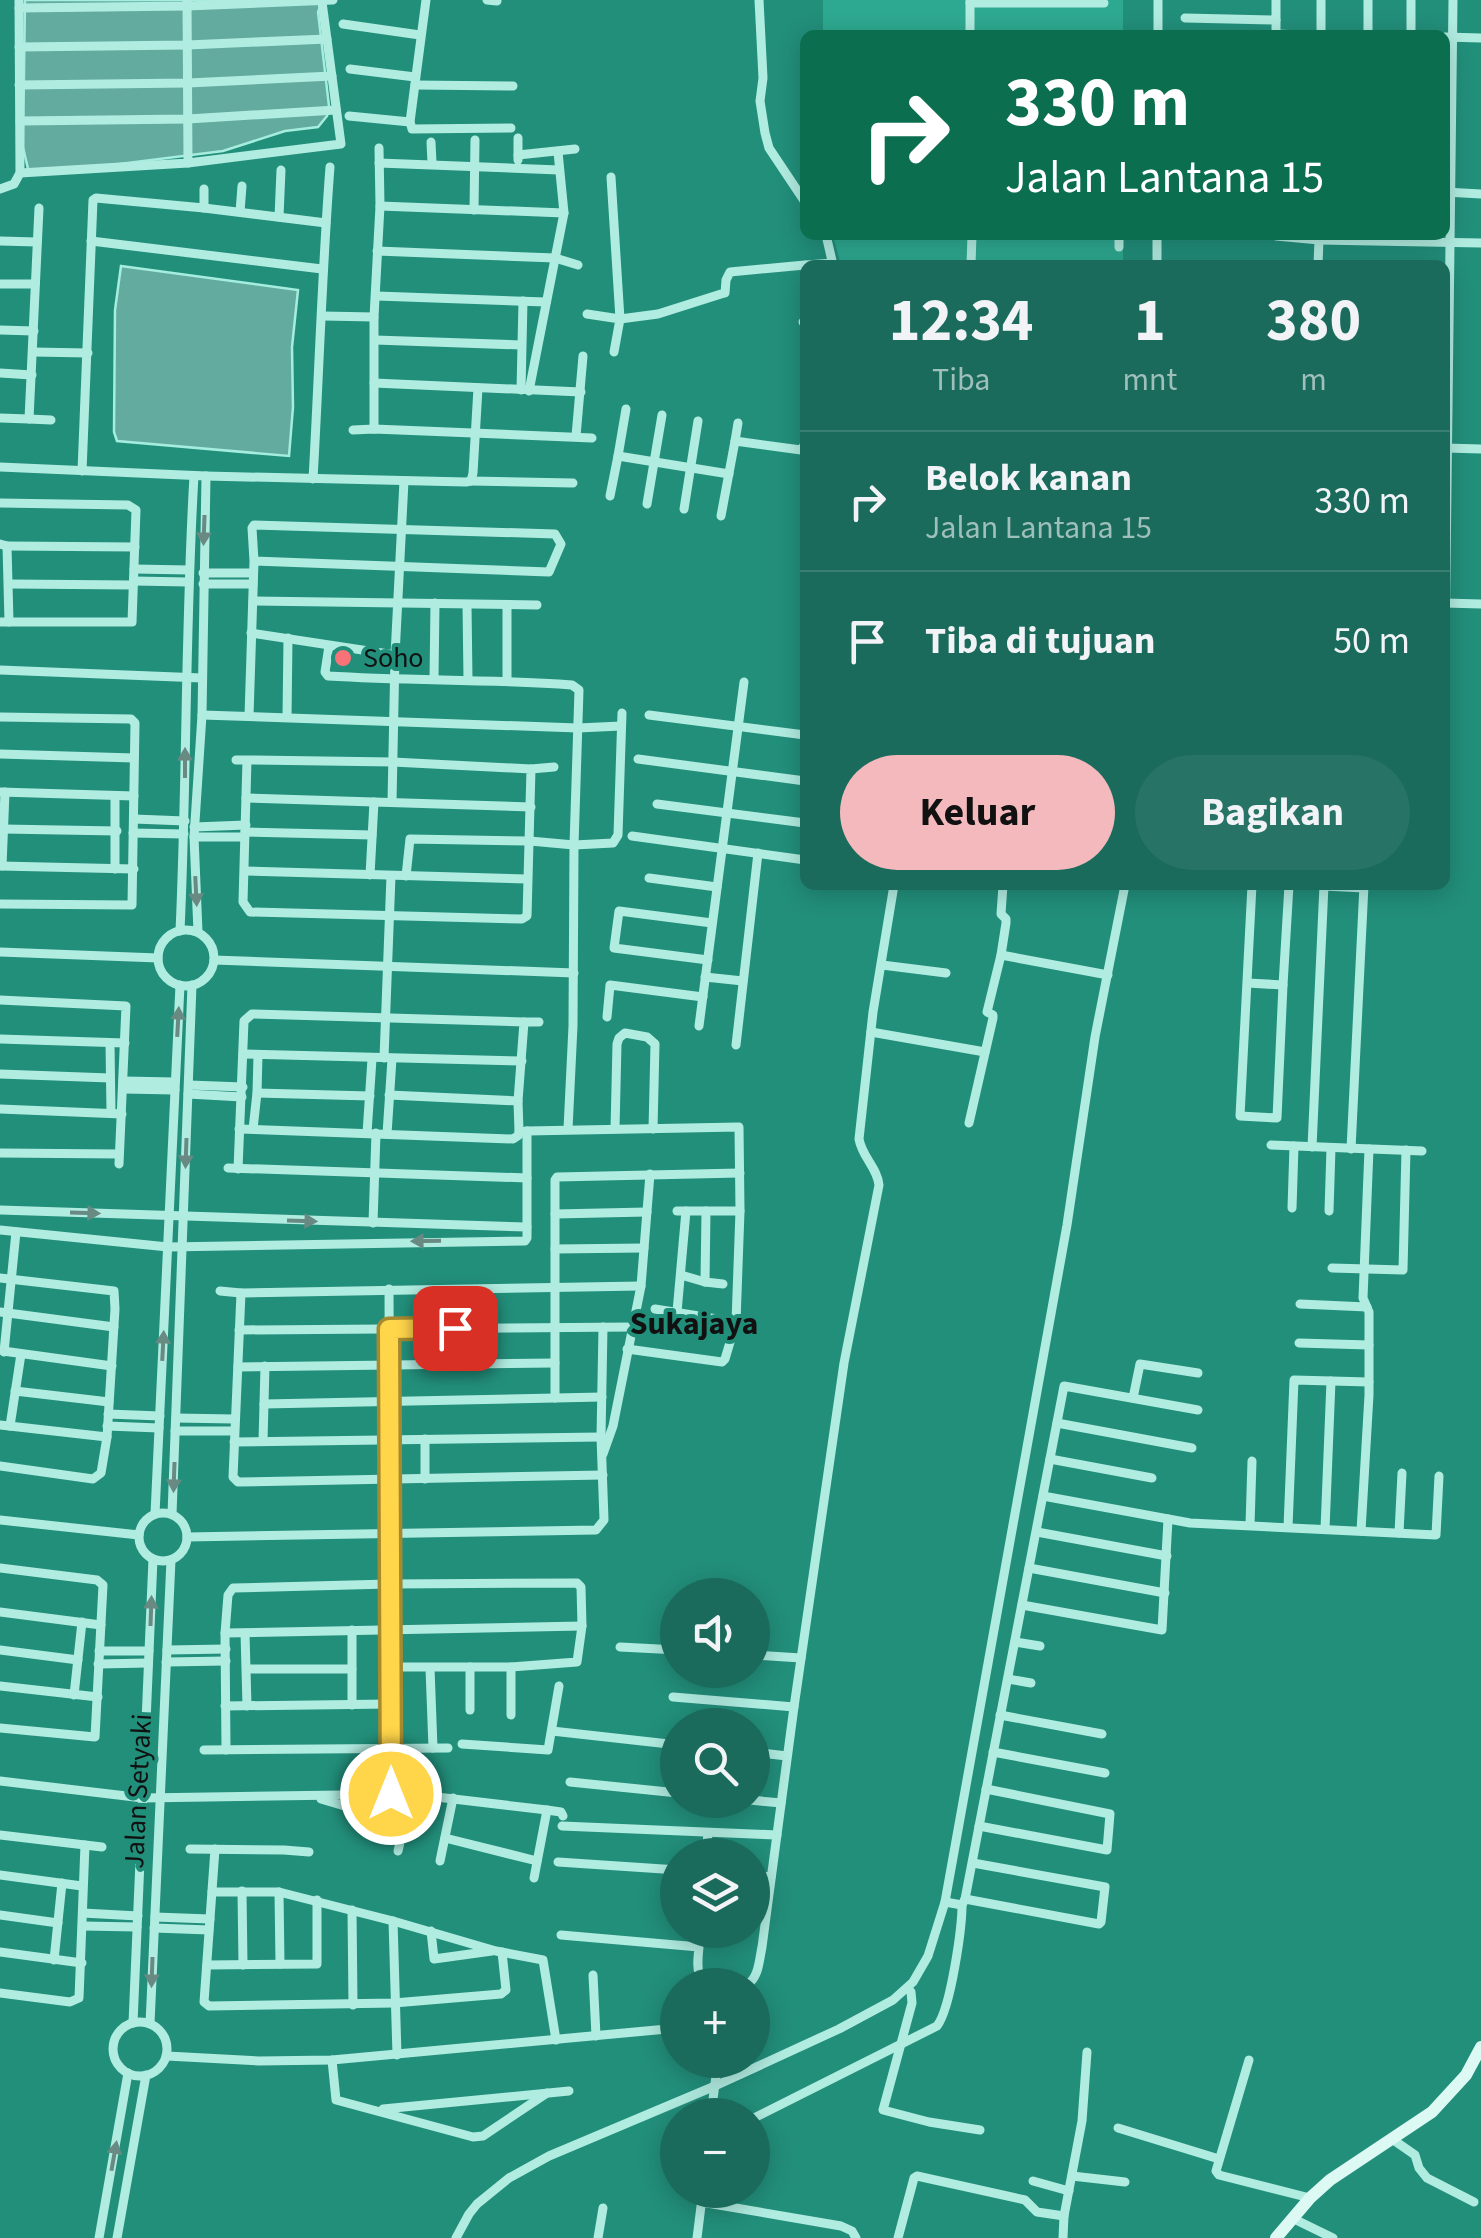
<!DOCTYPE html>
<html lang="id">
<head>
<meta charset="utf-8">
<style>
	body { margin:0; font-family:"Source Sans 3",sans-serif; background:#277365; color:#f1f3f6; height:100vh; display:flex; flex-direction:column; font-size:38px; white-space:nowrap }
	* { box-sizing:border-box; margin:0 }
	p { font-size:32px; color:#9fbfbb }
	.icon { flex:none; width:55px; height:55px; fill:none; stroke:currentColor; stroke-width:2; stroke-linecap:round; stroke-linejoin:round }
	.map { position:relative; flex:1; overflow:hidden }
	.drawer { position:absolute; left:800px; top:260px; width:650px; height:630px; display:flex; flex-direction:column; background:#1a6b5c; border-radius:15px; box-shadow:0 5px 25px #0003 }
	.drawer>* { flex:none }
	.top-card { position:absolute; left:800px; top:30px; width:650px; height:210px; border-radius:15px; box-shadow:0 5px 25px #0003; background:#0b6e4f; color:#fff; overflow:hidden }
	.controls { position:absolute; left:660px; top:1578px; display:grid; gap:20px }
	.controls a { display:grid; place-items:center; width:110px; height:110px; border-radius:50%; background:#1a6b5c; box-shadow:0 5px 25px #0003; font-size:50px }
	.pin { position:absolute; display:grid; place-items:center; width:85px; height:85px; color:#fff; margin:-42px; border-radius:20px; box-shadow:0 5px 15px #0006 }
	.me { position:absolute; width:110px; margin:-55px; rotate:0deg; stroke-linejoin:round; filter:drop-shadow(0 0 8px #0008) }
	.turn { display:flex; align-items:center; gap:35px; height:210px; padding:0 40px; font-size:45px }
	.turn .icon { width:130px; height:130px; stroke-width:2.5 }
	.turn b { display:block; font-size:70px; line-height:85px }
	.eta { display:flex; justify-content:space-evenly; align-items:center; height:170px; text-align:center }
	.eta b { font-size:60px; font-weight:700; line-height:70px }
	.cta { display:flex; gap:20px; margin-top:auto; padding:20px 40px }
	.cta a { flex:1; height:115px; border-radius:60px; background:#f4b9bd; color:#111; font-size:40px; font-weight:700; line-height:115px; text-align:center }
	.cta a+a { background:#277365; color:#f1f3f6 }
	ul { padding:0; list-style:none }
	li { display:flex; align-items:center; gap:30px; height:140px; padding:0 40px; border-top:2px solid #387e72 }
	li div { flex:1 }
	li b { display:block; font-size:38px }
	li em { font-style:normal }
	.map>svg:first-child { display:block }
</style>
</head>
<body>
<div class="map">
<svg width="1481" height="2238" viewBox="0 0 1481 2238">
	<rect width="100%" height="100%" fill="#228f7b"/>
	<g fill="#2ea991">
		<rect x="823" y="0" width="300" height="35"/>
		<polygon points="833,235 1123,235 1123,265 841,265"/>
	</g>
	<g fill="#63ab9e" stroke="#a5edde" stroke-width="2.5">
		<polygon points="25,0 323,0 318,12 329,106 327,116 318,127 285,131 223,151 40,174 28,169 23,147"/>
		<polygon points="121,266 298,290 292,347 293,407 289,456 117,441 114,432 115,310"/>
	</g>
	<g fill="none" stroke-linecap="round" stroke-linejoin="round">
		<g stroke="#b1ece1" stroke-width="9">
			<polyline points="426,0 410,122 412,129 511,128"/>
			<polyline points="487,0 497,1"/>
			<polyline points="759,0 763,78 760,101 765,133 769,148 805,202"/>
			<polyline points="970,0 970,35"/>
			<polyline points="1158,0 1158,35"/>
			<polyline points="1276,0 1276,35"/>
			<polyline points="970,3 1104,3"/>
			<polyline points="19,8 187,6 333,0"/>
			<polyline points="1185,18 1276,20"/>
			<polyline points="343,24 420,35"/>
			<polyline points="1276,34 1302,35"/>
			<polyline points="1321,35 1321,0"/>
			<polyline points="1368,35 1368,0"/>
			<polyline points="1411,35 1411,0"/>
			<polyline points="1445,37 1481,38"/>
			<polyline points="19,47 187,45 327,39"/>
			<polyline points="350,69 415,77"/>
			<polyline points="19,85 188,83 332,76"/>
			<polyline points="415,85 513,86"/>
			<polyline points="349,116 410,122"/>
			<polyline points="20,121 188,119 336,110"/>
			<polyline points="518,138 518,160"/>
			<polyline points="431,142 432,163"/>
			<polyline points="518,155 575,149"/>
			<polyline points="188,163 341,144 322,2"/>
			<polyline points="379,163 559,170"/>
			<polyline points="20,173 188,163 187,0"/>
			<polyline points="611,177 620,319 658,314 721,294 725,293 726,280 730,272 805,265"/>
			<polyline points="0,189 14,184 20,173 19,0"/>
			<polyline points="1445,192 1481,194"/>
			<polyline points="380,206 564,213"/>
			<polyline points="204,208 204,189"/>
			<polyline points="474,210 475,140"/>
			<polyline points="240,212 242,186"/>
			<polyline points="279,217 281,170"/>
			<polyline points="826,235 833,265"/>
			<polyline points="1119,235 1119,247"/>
			<polyline points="1157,235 1157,265"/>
			<polyline points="1319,235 1319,240 1481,243"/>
			<polyline points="1276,236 1319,240 1318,265"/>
			<polyline points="0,241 37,242"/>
			<polyline points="91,241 322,269"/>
			<polyline points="377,251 555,258 578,265"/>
			<polyline points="806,265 833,263"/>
			<polyline points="971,265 972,235"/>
			<polyline points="0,284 35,284"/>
			<polyline points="377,296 546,302"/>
			<polyline points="587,314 620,319 614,352"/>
			<polyline points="323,316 374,317"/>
			<polyline points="803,322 805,322"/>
			<polyline points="0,330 34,331"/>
			<polyline points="375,340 521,345"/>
			<polyline points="33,352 88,353"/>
			<polyline points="0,373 32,375"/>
			<polyline points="374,383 581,392"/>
			<polyline points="521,390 523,301"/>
			<polyline points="529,391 564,213 558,152"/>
			<polyline points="0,418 29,419 39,208"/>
			<polyline points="29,419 51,420"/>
			<polyline points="738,423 735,441 801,450 805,444"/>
			<polyline points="374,429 374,317 380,206 379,148"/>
			<polyline points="353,430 374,429 592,438"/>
			<polyline points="576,436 583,356"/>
			<polyline points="1445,448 1481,449"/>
			<polyline points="618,456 626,409"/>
			<polyline points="0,467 206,476 466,482 471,481 473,473 478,388"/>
			<polyline points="82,471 93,200 96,198 204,208 326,223"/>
			<path d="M313,479C319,375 322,271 330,167"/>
			<polyline points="471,481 573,483"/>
			<polyline points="610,496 618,456 729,474"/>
			<polyline points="0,503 128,505 136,510 132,622 0,622"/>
			<polyline points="647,504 662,415"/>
			<polyline points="684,509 698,421"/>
			<polyline points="721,516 735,441"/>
			<polyline points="0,544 7,546 9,622"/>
			<polyline points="7,546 135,547"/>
			<polyline points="134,569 189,570"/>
			<polyline points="203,573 253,573"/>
			<polyline points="134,581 188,582"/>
			<polyline points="10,584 133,585"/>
			<polyline points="203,584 253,584"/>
			<polyline points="253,601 537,605"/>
			<polyline points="1445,603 1481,604"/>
			<polyline points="467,605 468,680"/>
			<polyline points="507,606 507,681"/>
			<polyline points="251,633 395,655 404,481"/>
			<path d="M329,646L325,672L328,676C410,681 491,679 572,685L579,690L574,845L573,1026L568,1129"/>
			<polyline points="1445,651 1453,0"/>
			<polyline points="0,670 202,678"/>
			<polyline points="434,679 435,603"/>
			<polyline points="202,715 578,728 621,726"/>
			<polyline points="649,715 805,735"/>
			<polyline points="249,716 254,561 252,528 254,525 555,534 561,544 549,572 254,561"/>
			<polyline points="0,717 131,719 135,723 132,905 0,904"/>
			<polyline points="287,717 288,638"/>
			<polyline points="0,754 134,758"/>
			<polyline points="638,759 805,781"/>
			<polyline points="236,760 247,760 393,762 531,769 527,916 522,919 250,912 243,902 247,760"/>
			<polyline points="531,769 554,767"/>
			<polyline points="0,792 134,796"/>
			<polyline points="115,796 115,869"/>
			<polyline points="246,798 531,807"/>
			<polyline points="392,802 395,655"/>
			<polyline points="657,804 805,823"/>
			<polyline points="134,819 185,821"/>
			<polyline points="194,827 246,825"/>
			<polyline points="3,829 117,831"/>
			<polyline points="245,832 372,835"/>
			<polyline points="133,833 184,834"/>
			<polyline points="632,836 805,860"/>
			<polyline points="194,837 244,837"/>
			<polyline points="0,866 134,869"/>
			<polyline points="2,866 5,792"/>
			<polyline points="245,871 527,879"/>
			<polyline points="370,875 374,802"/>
			<polyline points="406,876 410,839 530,841 574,845 613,843 618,835 622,713"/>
			<polyline points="649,878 717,887"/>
			<polyline points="1252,885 1240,1116 1277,1118 1283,985"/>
			<polyline points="1324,886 1364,888"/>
			<circle cx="186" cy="958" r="28"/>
			<path d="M180,931C187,779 185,627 194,476"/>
			<polyline points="198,932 194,837 202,715 206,476"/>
			<polyline points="0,952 158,958"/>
			<polyline points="1001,955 1108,975"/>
			<polyline points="214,960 574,973"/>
			<polyline points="708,960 614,948 619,911 712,923"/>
			<polyline points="882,965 946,973"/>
			<polyline points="705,977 743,981"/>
			<polyline points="1248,983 1283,985 1289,885"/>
			<polyline points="0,1000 126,1006 119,1164"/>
			<polyline points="607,1017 610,985 703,997"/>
			<polyline points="524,1022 539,1022"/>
			<polyline points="699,1026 744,682"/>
			<polyline points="871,1032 985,1052"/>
			<polyline points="0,1039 125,1043"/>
			<polyline points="110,1043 111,1113"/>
			<polyline points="736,1045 758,853"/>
			<polyline points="243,1054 522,1061"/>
			<polyline points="384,1058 391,876"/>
			<polyline points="0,1074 110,1078"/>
			<polyline points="123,1081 175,1082"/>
			<polyline points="189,1085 243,1087"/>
			<polyline points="123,1089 175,1090"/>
			<polyline points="257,1093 370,1096"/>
			<polyline points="188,1094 242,1097"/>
			<polyline points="389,1095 518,1101"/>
			<polyline points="0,1109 122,1114"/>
			<polyline points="969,1123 993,1018 993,1015 987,1012 1001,955 1006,923 1006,919 1001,914 1003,885"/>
			<polyline points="239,1129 513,1139 519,1135 519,1132 527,1131 739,1127 740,1211 736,1322 725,1359 722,1362 627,1349"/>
			<polyline points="253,1129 257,1093 258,1055"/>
			<polyline points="615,1129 617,1044 619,1038 625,1033 647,1037 655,1044 653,1129"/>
			<polyline points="367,1133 372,1059"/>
			<polyline points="387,1134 392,1059"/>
			<polyline points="1271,1145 1422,1151"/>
			<polyline points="1312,1147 1324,885"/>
			<polyline points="1351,1149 1364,885"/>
			<polyline points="0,1153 119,1154"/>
			<polyline points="228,1168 527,1178"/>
			<polyline points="238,1169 244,1021 252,1014 524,1022 518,1101 519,1132"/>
			<polyline points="1292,1208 1294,1146"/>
			<polyline points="0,1210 527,1227"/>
			<polyline points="677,1211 740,1211"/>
			<polyline points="1329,1211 1331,1148"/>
			<polyline points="555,1214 647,1212"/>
			<polyline points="373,1223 376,1133"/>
			<polyline points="0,1230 168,1247 525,1241 527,1238 527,1131"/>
			<polyline points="555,1249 644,1248"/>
			<polyline points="1332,1268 1403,1270 1406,1150"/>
			<polyline points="681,1275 705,1282 723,1284"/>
			<polyline points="0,1278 114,1291 115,1309 107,1437 101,1473 93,1479 0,1466"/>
			<polyline points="705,1282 706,1211"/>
			<polyline points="389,1289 391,1794"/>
			<polyline points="220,1291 241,1293"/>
			<polyline points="1300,1304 1367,1307"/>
			<polyline points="655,1309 736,1322"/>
			<polyline points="0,1312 114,1327"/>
			<polyline points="677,1312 686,1211"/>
			<polyline points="239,1330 632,1327"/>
			<polyline points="1299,1343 1369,1345"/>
			<polyline points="3,1351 112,1366"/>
			<polyline points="4,1352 16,1232"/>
			<polyline points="238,1367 555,1363"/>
			<polyline points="15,1391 109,1402"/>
			<polyline points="555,1398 555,1180 557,1177 740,1173"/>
			<polyline points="1133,1398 1140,1364 1198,1373"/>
			<polyline points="264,1404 602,1397"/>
			<polyline points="108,1414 160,1416"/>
			<polyline points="176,1418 234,1419"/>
			<polyline points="1057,1423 1192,1448"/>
			<polyline points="0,1425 107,1437"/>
			<polyline points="10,1426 21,1354"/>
			<polyline points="107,1426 159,1428"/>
			<polyline points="175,1431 234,1431"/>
			<polyline points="263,1441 265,1366"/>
			<polyline points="234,1442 601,1437"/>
			<polyline points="603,1454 613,1426 641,1286 650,1174"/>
			<polyline points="1050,1459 1152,1478"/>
			<polyline points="603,1475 238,1482 233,1477 241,1293 641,1286"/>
			<polyline points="425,1479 425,1439"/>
			<polyline points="1043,1496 1190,1523 1436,1535 1439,1476"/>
			<circle cx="163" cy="1537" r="24"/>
			<polyline points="155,1514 180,985"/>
			<polyline points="172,1514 192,985"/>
			<polyline points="0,1520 139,1535"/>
			<polyline points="1250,1525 1252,1461"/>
			<polyline points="1288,1527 1294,1380 1369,1382"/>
			<polyline points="1325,1529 1331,1381"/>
			<polyline points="1361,1531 1369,1395 1369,1312 1363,1298 1369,1149"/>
			<polyline points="1037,1532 1167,1556"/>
			<polyline points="1399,1533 1402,1473"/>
			<polyline points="187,1537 596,1530 604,1520 601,1437 603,1327"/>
			<polyline points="0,1568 97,1580 103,1585 95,1737 0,1728"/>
			<polyline points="1029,1568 1165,1593"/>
			<polyline points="1022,1605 1162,1630 1168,1519"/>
			<polyline points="0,1612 101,1625"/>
			<polyline points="352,1630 352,1705"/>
			<polyline points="225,1633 582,1626"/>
			<polyline points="245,1633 247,1706"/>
			<polyline points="1015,1642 1040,1646"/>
			<polyline points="620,1647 678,1650"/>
			<polyline points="0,1650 78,1660"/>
			<polyline points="167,1650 226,1649"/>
			<polyline points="99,1651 149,1651"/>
			<polyline points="752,1655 801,1658"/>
			<polyline points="166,1662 226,1661"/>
			<polyline points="98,1664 148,1663"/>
			<polyline points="511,1667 511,1715"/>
			<polyline points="430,1668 433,1748"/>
			<polyline points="247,1669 352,1669"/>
			<polyline points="1008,1679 1031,1683"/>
			<polyline points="0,1686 98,1697"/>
			<polyline points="74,1695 82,1622"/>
			<polyline points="673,1697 794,1707"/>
			<polyline points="225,1706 390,1704"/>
			<polyline points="470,1710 470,1667"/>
			<polyline points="1000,1715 1102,1734"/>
			<polyline points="552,1731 678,1745"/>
			<polyline points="462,1744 548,1750 559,1686"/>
			<polyline points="204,1750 448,1748"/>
			<polyline points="226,1750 225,1633 228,1595 233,1588 389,1584 577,1583 581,1587 582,1626 577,1662 511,1667 390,1667"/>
			<polyline points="752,1752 787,1756"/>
			<polyline points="993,1752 1105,1773"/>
			<polyline points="0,1781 143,1798 411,1794 547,1810 561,1812 563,1816"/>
			<polyline points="570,1782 678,1793"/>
			<polyline points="321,1799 405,1824"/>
			<polyline points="750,1800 781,1803"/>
			<polyline points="562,1826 777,1835"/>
			<polyline points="979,1826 1107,1850 1110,1814 986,1789"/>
			<polyline points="0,1835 102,1847"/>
			<polyline points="445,1838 537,1861"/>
			<polyline points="190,1849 284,1850 309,1852"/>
			<polyline points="215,1849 204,2002 209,2006 394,2003 501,1994 506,1990 502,1952"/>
			<polyline points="398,1851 411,1794"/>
			<polyline points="706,1855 708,1833"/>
			<polyline points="440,1861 453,1798"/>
			<polyline points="558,1862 678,1870"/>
			<polyline points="0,1875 82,1886"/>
			<polyline points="752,1875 771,1877"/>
			<polyline points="534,1878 547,1810"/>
			<polyline points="242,1891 243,1965"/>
			<polyline points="212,1892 279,1892 393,1921 496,1951 543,1960 556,2040"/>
			<polyline points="279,1892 280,1964"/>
			<polyline points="965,1899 1099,1924 1101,1922 1105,1887 973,1863"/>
			<polyline points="945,1902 962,1905 965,1899 1064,1386 1198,1410"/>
			<polyline points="352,1910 353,2005"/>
			<polyline points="83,1913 138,1916"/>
			<polyline points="0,1915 58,1923"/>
			<polyline points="155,1917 210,1919"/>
			<polyline points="393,1921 397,2055"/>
			<polyline points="83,1926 137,1927"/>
			<polyline points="154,1928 209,1930"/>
			<polyline points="431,1931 434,1959 492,1951"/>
			<path d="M561,1935L699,1947C697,1968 694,1983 720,1985"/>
			<polyline points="0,1952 82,1963"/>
			<polyline points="54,1960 62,1883"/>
			<polyline points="207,1965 317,1964 317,1900"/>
			<polyline points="593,1975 596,2036"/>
			<path d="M747,1985C759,1977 759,1961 762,1947L794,1707L844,1363L879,1185C877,1167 862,1157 859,1139L873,1012L894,885"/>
			<polyline points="907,1988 911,1992 912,2003 883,2110 929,2122 980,2130"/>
			<polyline points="0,1993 70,2002 79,1998 85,1845"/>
			<circle cx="140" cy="2049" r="27"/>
			<polyline points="133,2023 153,1559"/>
			<polyline points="150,2024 171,1560"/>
			<polyline points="167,2056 259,2061 332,2060 678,2028"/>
			<polyline points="332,2060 336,2100 473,2137 483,2136 547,2093"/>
			<polyline points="1249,2060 1216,2171 1219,2175 1310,2198"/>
			<polyline points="383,2109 569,2091"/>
			<polyline points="711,2115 718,2060"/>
			<path d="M752,2119L937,2026C951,2008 962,1927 962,1905"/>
			<polyline points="1118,2128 1219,2159"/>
			<polyline points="1392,2139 1415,2155 1419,2168 1427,2178 1474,2202"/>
			<polyline points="1072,2176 1125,2182"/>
			<polyline points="1033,2181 1069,2191"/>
			<polyline points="701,2202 841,2226 852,2231 856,2238"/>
			<polyline points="1292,2218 1333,2238"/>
			<polyline points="99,2238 128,2073"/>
			<polyline points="117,2238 146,2075"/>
			<polyline points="456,2238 469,2214 477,2204 509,2178 549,2156 715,2086 839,2029 893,2000 913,1982 928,1956 945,1902 1067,1225 1095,1037 1125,885"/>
			<polyline points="598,2238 603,2208"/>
			<polyline points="697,2238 703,2190"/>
			<polyline points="898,2238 914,2178 917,2176 1025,2200 1037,2212 1064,2216"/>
			<polyline points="1063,2238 1064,2216 1082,2121 1087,2052"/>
		</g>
		<polyline stroke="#ddf9f4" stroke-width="12" points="1276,2238 1310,2198 1330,2180 1432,2112 1466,2075 1481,2047"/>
	</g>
	<defs><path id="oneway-solid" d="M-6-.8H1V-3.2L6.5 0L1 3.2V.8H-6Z" transform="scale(2.5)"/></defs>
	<g fill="#698983">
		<use href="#oneway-solid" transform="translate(204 530) rotate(92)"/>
		<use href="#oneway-solid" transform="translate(185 763) rotate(-90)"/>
		<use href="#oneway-solid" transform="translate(196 891) rotate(87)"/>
		<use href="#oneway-solid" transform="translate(178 1022) rotate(-87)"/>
		<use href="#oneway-solid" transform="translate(186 1153) rotate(92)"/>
		<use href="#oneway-solid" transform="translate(85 1213) rotate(2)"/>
		<use href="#oneway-solid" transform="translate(302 1221) rotate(2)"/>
		<use href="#oneway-solid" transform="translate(426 1241) rotate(179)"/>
		<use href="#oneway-solid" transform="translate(163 1346) rotate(-87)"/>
		<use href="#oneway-solid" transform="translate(174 1477) rotate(92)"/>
		<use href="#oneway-solid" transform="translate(151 1611) rotate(-88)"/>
		<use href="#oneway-solid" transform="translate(152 1972) rotate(92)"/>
		<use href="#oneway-solid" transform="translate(114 2156) rotate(-80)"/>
	</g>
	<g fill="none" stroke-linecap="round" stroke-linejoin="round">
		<g stroke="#a68a30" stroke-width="25">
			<polyline id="route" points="391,1794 389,1329 455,1328"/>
		</g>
		<use href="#route" stroke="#ffd54a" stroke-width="18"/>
	</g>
	<circle fill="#f87377" stroke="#228f7b" stroke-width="4" cx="343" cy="658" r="10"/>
	<g text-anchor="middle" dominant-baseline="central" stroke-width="8" stroke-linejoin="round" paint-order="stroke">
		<g font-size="28" fill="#111" stroke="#228f7b" text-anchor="start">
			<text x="363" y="658">Soho</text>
		</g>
		<g font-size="28" fill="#111" stroke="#228f7b">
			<text transform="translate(138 1791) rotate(-87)">Jalan Setyaki</text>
		</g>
		<g font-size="32" font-weight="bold" fill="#111" stroke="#228f7b">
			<text x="694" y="1324">Sukajaya</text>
		</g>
	</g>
</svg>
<div class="controls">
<a><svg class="icon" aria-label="sound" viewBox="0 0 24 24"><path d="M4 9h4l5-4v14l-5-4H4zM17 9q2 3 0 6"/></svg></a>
<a><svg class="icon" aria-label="search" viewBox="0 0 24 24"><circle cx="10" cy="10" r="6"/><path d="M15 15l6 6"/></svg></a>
<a><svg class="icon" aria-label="layers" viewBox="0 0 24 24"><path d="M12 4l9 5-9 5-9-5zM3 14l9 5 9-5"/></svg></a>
<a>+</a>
<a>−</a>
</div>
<div class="pin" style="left:455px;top:1328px;background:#d93025"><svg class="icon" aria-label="arrive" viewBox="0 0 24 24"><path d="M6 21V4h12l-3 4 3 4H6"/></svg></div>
<svg class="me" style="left:391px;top:1794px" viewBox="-20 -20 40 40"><circle r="17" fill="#ffd54a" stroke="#fff" stroke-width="3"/><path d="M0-11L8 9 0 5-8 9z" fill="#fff"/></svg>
<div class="top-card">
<div class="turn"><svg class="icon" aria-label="right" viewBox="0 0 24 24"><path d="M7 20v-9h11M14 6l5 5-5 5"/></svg><div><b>330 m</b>Jalan Lantana 15</div></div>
</div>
<section class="drawer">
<div class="eta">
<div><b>12:34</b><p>Tiba</p></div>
<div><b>1</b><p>mnt</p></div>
<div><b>380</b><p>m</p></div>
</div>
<ul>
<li><svg class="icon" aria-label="right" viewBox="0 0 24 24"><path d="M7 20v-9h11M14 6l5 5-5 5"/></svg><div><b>Belok kanan</b><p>Jalan Lantana 15</p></div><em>330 m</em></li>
<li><svg class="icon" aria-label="arrive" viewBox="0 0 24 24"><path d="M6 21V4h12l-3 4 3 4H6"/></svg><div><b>Tiba di tujuan</b></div><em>50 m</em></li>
</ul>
<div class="cta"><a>Keluar</a><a>Bagikan</a></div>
</section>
</div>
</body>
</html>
